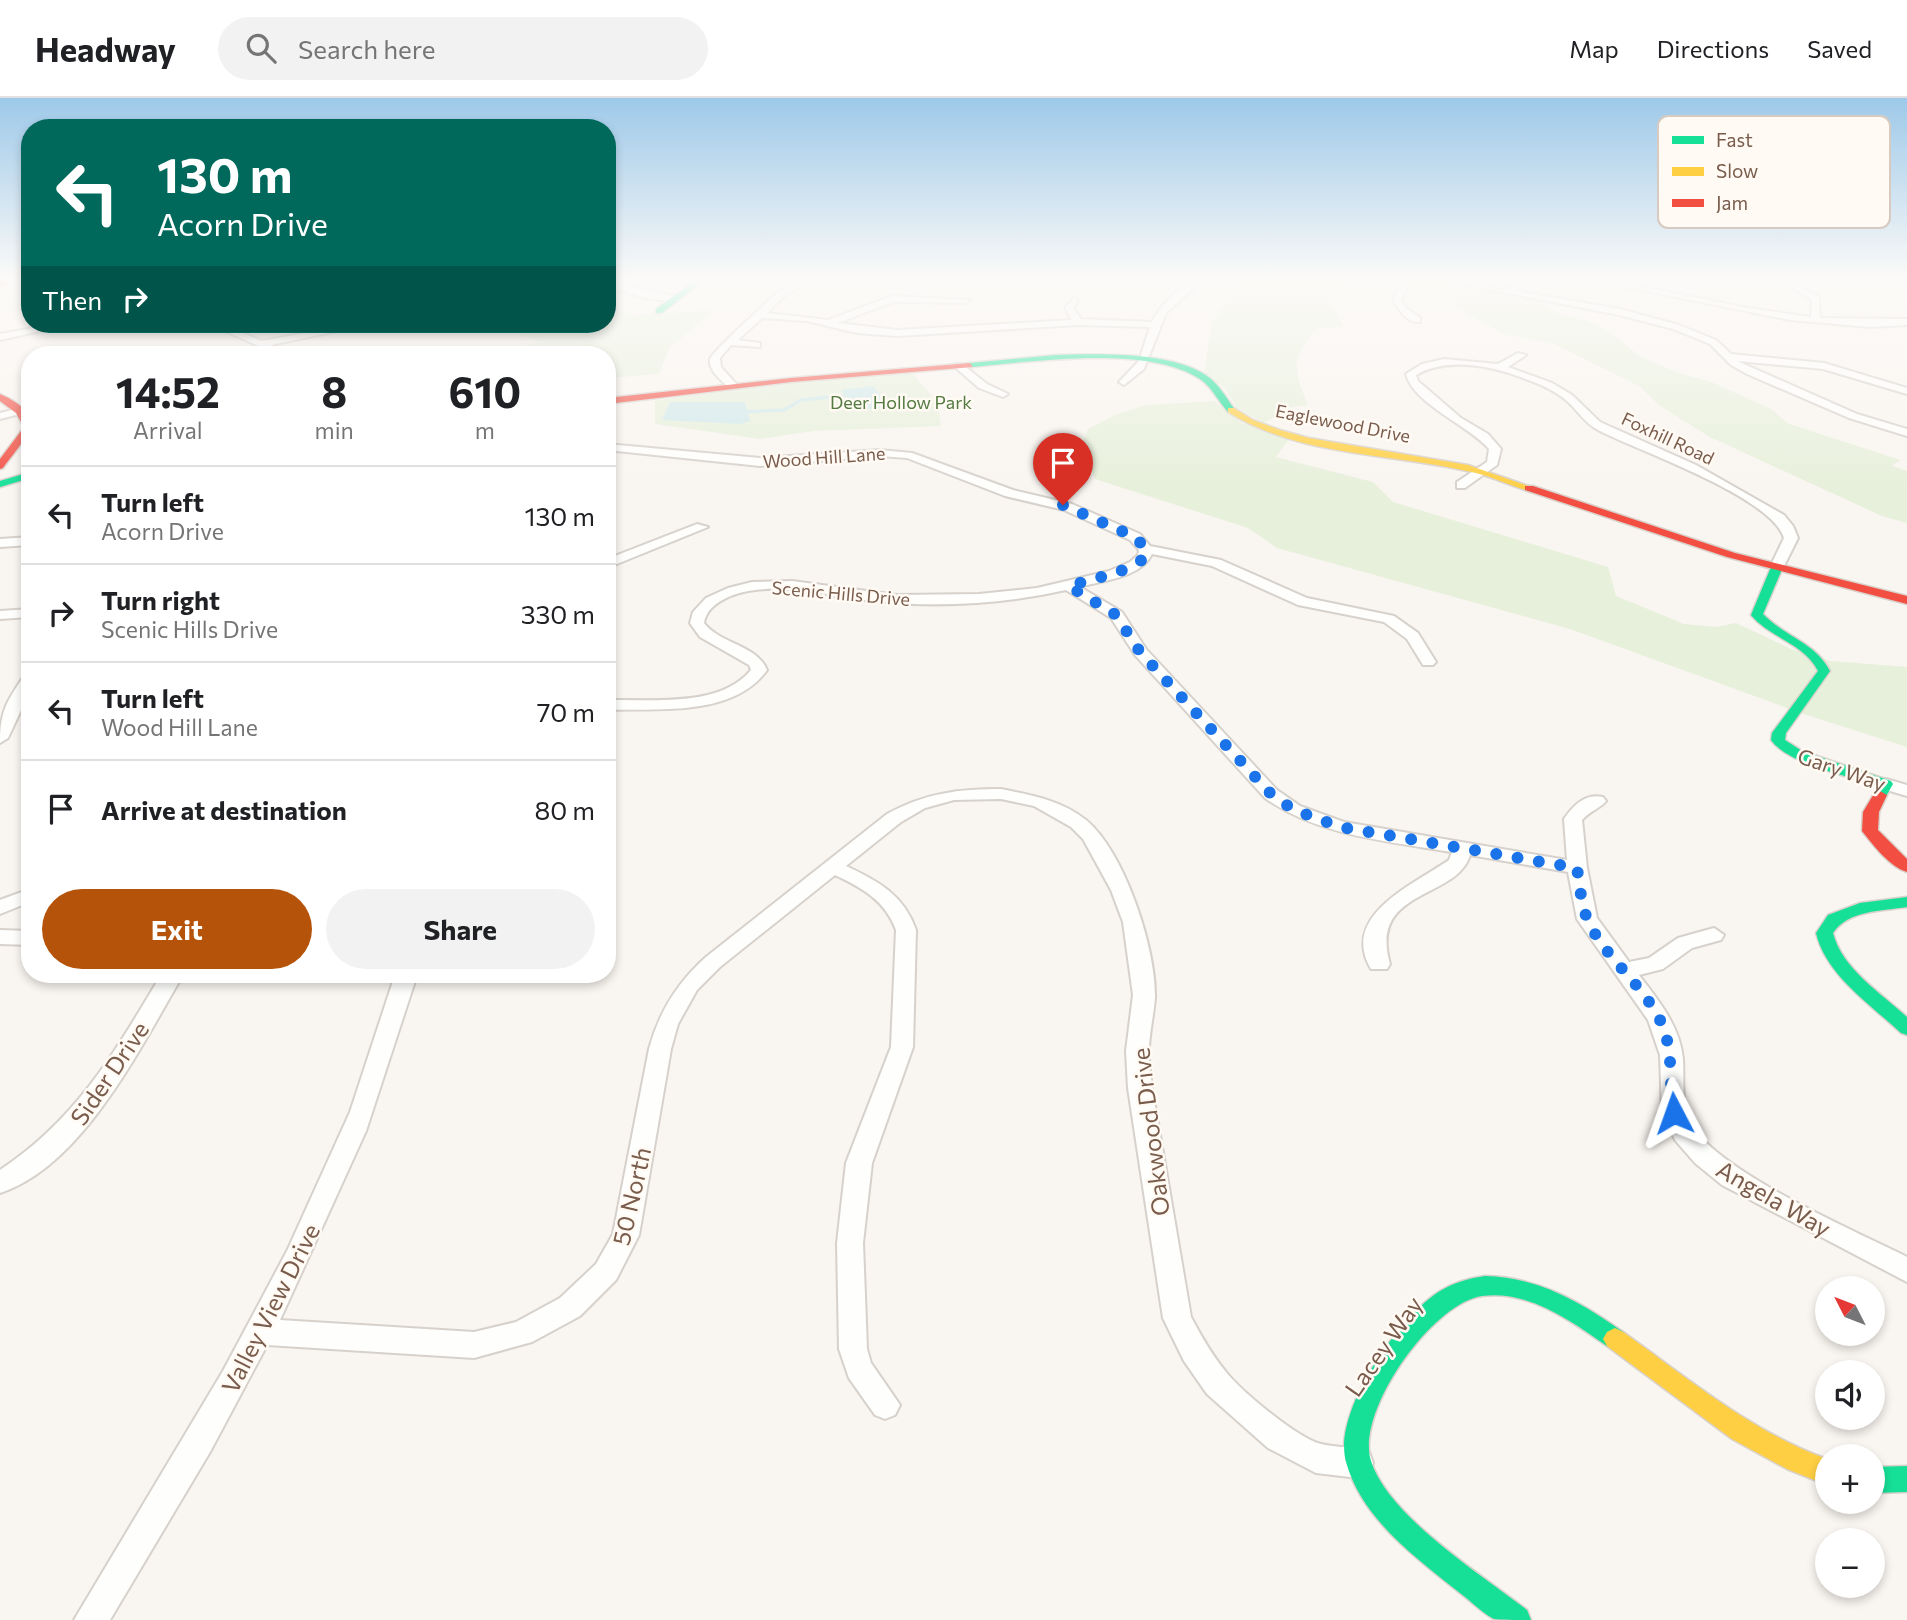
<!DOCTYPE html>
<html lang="en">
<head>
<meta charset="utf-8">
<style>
	body { margin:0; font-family:Commissioner,sans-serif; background:#f2f2f2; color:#202124; height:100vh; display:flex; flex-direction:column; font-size:26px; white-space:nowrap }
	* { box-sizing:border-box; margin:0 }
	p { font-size:23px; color:#757577 }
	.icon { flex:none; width:38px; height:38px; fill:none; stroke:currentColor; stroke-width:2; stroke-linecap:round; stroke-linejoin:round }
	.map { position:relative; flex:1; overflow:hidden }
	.details { position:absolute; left:21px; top:248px; width:595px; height:637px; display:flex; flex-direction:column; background:#fff; border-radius:28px; box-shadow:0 4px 10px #0003 }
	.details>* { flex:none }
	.banner { position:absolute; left:21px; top:21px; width:595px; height:214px; border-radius:28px; box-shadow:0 4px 10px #0003; background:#00695c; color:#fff; overflow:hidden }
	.needle { width:46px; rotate:312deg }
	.tools { position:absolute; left:1815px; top:1178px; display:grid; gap:14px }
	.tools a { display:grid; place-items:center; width:70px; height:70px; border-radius:50%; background:#fff; box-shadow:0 4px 10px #0003; font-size:35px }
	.pin { position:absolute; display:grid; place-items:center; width:60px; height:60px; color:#fff; margin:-72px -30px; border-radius:50% 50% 50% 0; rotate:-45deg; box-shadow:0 0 7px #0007 }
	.pin .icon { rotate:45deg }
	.me { position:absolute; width:77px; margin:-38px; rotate:356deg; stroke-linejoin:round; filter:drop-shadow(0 0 5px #0008) }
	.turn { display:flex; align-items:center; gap:24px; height:147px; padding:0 21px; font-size:32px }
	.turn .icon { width:91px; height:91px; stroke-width:2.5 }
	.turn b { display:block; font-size:49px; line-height:60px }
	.then { display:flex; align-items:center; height:66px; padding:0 21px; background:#0003; gap:14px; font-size:26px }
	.eta { display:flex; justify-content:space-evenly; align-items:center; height:119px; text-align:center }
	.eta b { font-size:42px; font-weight:700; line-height:49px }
	.primary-button { display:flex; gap:14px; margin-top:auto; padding:14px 21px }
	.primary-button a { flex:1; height:80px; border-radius:42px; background:#b45309; color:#fff; font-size:28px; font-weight:700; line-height:80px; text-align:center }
	.primary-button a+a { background:#f2f2f2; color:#202124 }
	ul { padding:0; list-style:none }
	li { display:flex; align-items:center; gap:21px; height:98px; padding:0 21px; border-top:2px solid #e0e0e0 }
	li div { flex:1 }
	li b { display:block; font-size:26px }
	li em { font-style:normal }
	header { display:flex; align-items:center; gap:42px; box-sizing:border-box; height:98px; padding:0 35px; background:#fff; border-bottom:2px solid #e0e0e0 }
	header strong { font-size:33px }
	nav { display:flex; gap:38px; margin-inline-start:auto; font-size:24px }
	.search { width:490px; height:63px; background:#f2f2f2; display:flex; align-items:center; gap:18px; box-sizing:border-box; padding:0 24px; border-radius:38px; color:#757577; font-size:26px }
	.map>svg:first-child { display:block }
</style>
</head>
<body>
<header>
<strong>Headway</strong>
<div class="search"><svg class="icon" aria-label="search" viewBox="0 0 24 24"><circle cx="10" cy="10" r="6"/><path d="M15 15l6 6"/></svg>Search here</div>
<nav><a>Map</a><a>Directions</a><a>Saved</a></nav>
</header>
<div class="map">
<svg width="1907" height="1522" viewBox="0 0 1907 1522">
	<rect width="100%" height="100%" fill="#f9f5f0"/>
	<g fill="#e7f0db">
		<path d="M1244,181H1347L1332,206L1343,228L1316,231C1290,263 1293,270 1308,307L1278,311L1281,315L1264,325L1236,309L1225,290L1204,276L1212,224Z"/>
		<polygon points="1414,181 1430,181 1535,200 1556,215 1587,223 1610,234 1641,259 1679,275 1714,285 1773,312 1787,325 1900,362 1892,368 1907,373 1907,425 1882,418 1710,339 1660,308 1639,288 1552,245 1503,236 1436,197 1407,188"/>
		<polygon points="607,209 634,217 714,212 669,250 659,276 607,280 607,257 493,257 539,244 496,228 607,226"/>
		<polygon points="912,275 938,305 941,328 813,333 760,341 655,326 655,303 793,283"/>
		<polygon points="1214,303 1240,324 1289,341 1276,359 1373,384 1393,404 1608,469 1616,498 1684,526 1717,529 1736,525 1791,551 1830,563 1907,569 1907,649 1807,617 1570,531 1277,450 1248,430 1095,381 1082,347 1088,331 1117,316 1147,307"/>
	</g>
	<g fill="#d0e8ea">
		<polygon points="873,288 891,309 858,312 841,292"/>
		<polygon points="670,304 745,304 750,323 740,326 662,322"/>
	</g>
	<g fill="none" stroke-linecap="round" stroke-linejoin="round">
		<polyline stroke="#d0e8ea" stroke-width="3.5" points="741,314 784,312 801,302 850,297"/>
		<g stroke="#d7d1cb" stroke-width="4">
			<g id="street">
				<path d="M816,181H831L799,190L784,198L767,215L828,222L892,198L970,202L966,205L893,204L838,225L897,232L1072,222L1065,210L1074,200L1078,203L1073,210L1081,221L1152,224C1160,207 1185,181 1204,181L1166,215L1144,271L1124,287L1119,284L1139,263L1150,229L1078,227L897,238L857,235L807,223L762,220L738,242L760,245V249L731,247L720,260L721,269L739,289L730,291C723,283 708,273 710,261C711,255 772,199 780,193C791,186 803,184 816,181Z"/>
				<path d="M1403,181H1411L1401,202L1406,210L1420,220V224C1407,225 1399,212 1393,202Z"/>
				<path d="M1435,181C1457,181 1488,192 1506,191C1517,190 1525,181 1537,181L1516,193L1620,211L1679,227L1716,242L1731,256L1824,265L1907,290V296L1823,271L1737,263L1857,316L1907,331V338L1849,320L1747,276L1731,267L1710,246L1673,231L1619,217Z"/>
				<polygon points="1586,181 1603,181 1748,210 1811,219 1812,202 1779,181 1789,181 1819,199 1820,220 1907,221 1907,227 1870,229 1790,222"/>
				<path d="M607,183L679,199C661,209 626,193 607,188Z"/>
				<polygon points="54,226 72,226 0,242 0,236"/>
				<polygon points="209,226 221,226 262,243 353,226 371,226 271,247 292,257 279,257"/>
				<path d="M1518,255L1526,257L1508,269L1552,285L1572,297L1600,324L1696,367L1784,417L1793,428L1798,440L1782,472L1770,469L1784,440C1771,398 1638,353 1598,332C1585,325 1578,313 1567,303C1551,289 1529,282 1509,275C1479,266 1444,261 1416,277L1418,283L1461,320L1488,336L1501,351L1497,367L1465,390H1457V384L1487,364L1489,351C1470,328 1413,306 1406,276L1422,266L1444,261L1498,266Z"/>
				<polygon points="956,266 962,266 987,286 1008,296 1003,299 979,290 956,270"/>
				<polygon points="20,310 25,313 24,315 0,321 0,315"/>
				<path d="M607,346L760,360L880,352L912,355L1013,392L1072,406L1140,436L1150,448L1221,462L1307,500L1394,518L1418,535L1436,564L1433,567H1423L1407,541L1384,524L1298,507L1212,468L1152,456C1140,480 1104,482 1080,489L1122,514L1146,551L1277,692L1300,708L1344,724L1567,762L1564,721C1573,708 1585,695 1603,699L1606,703C1602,709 1590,713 1582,722L1587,770L1597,820L1629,864L1649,860L1678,840L1714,830L1724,837L1721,842L1692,850L1663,871L1639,877C1658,902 1680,928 1683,961C1684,978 1682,998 1686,1015C1699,1067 1858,1134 1907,1159V1184L1722,1087L1695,1065L1675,1042L1662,1015L1660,957L1648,922L1577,821L1568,774L1470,757C1457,802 1368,790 1390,866L1387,871H1371C1339,817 1415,786 1449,762L1452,754C1387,743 1319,738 1265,700L1135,557L1111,520L1066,492C1003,506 937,510 873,503C833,499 795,487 755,492C736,494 707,504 704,525C720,546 757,547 767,572C733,619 659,610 607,612V602C651,601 720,610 751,572L749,567L700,539L690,525L693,514L706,500L728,490L752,484L792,483L897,497L979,496L1037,490L1109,473L1130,464L1138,457L1139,452L1130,442L1064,412L1005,398L907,360L880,358L760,368L607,352Z"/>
				<polygon points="697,426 708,429 607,470 607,461"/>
				<polygon points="30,439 30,447 0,449 0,441"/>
				<polygon points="30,511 30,519 0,521 0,513"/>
				<path d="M30,576V593L8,640L0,645C0,613 7,603 24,578Z"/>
				<polygon points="1886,681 1907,687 1907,698 1880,690 1877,686"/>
				<path d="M1001,691C1031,697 1061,702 1086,722C1124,753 1156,850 1155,899C1154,917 1149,935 1149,952C1148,965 1151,978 1152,990L1191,1219C1201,1238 1212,1257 1226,1274C1241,1293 1297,1340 1321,1346C1337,1350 1353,1348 1369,1354L1373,1365L1369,1376L1358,1380L1316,1375L1268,1350L1207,1296L1184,1263L1163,1220L1128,990L1126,953L1133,897L1123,824L1111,792L1083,741L1071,729L1034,708L1001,701L954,702L925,710L901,724L846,768C878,783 904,797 916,832L913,949L872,1065L863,1145L867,1251L871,1265L900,1307L895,1317L885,1321L875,1317L849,1280L839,1251L837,1145L846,1065L891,949L896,832C885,802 862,790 835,777L720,869L697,892L678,926L671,951L639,1137L616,1182L580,1218L532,1244L474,1260L267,1247L210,1354L110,1522H74L223,1273L287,1153L350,1014L395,877H417L366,1033L280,1222L474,1234L516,1224L560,1200L596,1166L613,1136L649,951C659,914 677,885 706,859L887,716C925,695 959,691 1001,691Z"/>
				<polygon points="30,791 30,804 0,816 0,802"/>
				<polygon points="0,832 30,833 30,847 0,846"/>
				<path d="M161,877H183C141,948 83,1068 0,1095V1072C77,1021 115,954 161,877Z"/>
			</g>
		</g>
		<g stroke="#d9d2cb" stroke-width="3">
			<g id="fast">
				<polygon points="698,181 706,181 662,215 656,215 656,211"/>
				<polygon points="1896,181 1907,182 1907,186 1897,182"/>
				<path d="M1055,257C1098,256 1171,253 1207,278C1219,286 1227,301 1235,312L1228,314C1218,303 1212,289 1200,281C1147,246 1031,264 970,269L966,267L970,265Z"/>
				<polygon points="30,374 30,380 0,389 0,383"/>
				<path d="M1777,466L1783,469L1763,516C1785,539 1815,544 1830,573L1786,635L1785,642L1802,653L1891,683L1893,686L1885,700H1875L1873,697L1878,688C1849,678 1788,666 1771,642L1772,635L1818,573C1804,545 1770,540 1751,517L1771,469Z"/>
				<path d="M1907,799V809C1882,813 1848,812 1833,835C1842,871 1881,895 1907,919V937L1901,935C1870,906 1826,877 1816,835L1828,817L1860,805Z"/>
				<path d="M1485,1178C1538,1179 1581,1204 1623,1234L1627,1241L1623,1248L1615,1252L1607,1248C1571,1223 1529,1192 1482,1198C1432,1205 1355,1314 1371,1363C1388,1418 1482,1477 1527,1512L1531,1522C1521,1522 1503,1522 1494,1521C1482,1515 1471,1503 1460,1495C1416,1460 1362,1421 1346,1364C1332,1315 1399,1218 1440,1193C1453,1185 1470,1180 1485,1178Z"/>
				<polygon points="1907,1368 1907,1394 1872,1395 1872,1369"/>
			</g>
		</g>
		<g stroke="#d9d2cb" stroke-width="3">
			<g id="slow">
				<path d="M1228,310H1234L1253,322L1280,332L1309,340L1468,367L1534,390L1529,393C1508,387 1489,377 1467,373C1388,355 1298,358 1228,314Z"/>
				<path d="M1615,1230L1623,1234C1689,1281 1750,1333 1827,1361V1387L1787,1371L1732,1341L1607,1248L1603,1241L1607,1234Z"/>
			</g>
		</g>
		<g stroke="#d9d2cb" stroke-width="3">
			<g id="jam">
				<polygon points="4,181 12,181 0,189 0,184"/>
				<polygon points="970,265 973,269 791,284 607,306 607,300 791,280"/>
				<path d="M0,296C50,318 26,339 3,370L0,371V361L24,329L16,315L0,303Z"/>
				<polygon points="1525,388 1533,388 1735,455 1907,498 1907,506 1727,459 1525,392"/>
				<path d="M1880,693L1887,697L1879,714L1878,732L1907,761V774C1890,769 1873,747 1862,733L1863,714L1875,694Z"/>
			</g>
		</g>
		<use href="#street" fill="#fefefd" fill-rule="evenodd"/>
		<use href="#fast" fill="#16e098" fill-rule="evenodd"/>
		<use href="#slow" fill="#ffcf43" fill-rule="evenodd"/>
		<use href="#jam" fill="#f24e42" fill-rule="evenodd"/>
	</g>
	<linearGradient id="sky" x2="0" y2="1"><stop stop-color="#9ec9e9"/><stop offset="0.46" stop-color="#fcfaf8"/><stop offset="1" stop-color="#fcfaf8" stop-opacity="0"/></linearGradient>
	<rect width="1907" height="394" fill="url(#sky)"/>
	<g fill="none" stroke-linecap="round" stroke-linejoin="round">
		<path stroke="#1a73e8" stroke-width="12" stroke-dasharray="0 21.6" d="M1063,407L1135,439L1146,451L1142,462L1119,474L1069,488L1116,517L1140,554L1271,696L1294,712L1340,729L1577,770C1580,788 1581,807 1588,823C1605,859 1640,884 1659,920C1675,951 1668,982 1674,1015"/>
	</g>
	<g text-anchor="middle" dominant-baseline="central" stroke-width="5" stroke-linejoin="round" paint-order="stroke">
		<g font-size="18" fill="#537a41" stroke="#fffaf3">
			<text x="901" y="304">Deer Hollow Park</text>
		</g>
		<g font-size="18" fill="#7a5c4d" stroke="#fffaf3">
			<text transform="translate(1343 325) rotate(11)">Eaglewood Drive</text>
			<text transform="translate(1668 340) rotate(25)">Foxhill Road</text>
			<text transform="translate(824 359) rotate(-4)">Wood Hill Lane</text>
			<text transform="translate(841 495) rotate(5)">Scenic Hills Drive</text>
		</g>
		<g font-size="21" fill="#7a5c4d" stroke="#fffaf3">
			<text transform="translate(1842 671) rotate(19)">Gary Way</text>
		</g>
		<g font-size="24" fill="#7a5c4d" stroke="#fffaf3">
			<text transform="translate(109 975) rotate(-56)">Sider Drive</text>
			<text transform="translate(1150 1034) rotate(-97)">Oakwood Drive</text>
			<text transform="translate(631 1098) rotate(-77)">50 North</text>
			<text transform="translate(1774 1100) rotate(30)">Angela Way</text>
			<text transform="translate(270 1210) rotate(-63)">Valley View Drive</text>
			<text transform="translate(1383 1248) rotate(-55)">Lacey Way</text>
		</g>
	</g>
	<rect x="1658" y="18" width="232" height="112" rx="10" fill="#fffaf3" stroke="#d7cbc1" stroke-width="2"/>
	<rect x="1672" y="38" width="32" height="8" fill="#16e098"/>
	<rect x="1672" y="69" width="32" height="9" fill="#ffcf43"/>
	<rect x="1672" y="101" width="32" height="8" fill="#f24e42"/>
	<g font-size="19" fill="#7a5c4d">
		<text x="1716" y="49">Fast</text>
		<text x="1716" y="80">Slow</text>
		<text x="1716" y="112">Jam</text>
	</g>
</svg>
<div class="tools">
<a><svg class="needle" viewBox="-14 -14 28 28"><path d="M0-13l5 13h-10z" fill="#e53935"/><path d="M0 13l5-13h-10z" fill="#757577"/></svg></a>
<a><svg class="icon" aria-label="sound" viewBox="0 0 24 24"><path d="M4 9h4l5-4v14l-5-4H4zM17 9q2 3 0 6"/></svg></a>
<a>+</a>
<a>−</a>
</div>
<div class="pin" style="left:1063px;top:407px;background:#d93025"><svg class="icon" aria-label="arrive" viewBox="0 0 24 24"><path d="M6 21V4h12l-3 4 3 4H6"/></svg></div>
<svg class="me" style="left:1674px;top:1015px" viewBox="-20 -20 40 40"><path d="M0-17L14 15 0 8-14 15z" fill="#1a73e8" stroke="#fff" stroke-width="4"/></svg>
<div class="banner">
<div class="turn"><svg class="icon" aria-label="left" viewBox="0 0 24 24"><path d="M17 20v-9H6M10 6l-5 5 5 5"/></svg><div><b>130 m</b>Acorn Drive</div></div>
<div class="then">Then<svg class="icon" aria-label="right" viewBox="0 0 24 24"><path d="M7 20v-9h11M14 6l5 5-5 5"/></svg></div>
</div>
<section class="details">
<div class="eta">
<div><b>14:52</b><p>Arrival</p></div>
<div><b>8</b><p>min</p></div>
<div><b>610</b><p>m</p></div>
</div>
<ul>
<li><svg class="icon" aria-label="left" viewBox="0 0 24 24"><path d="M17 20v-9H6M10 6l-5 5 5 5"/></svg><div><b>Turn left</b><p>Acorn Drive</p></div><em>130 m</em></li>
<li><svg class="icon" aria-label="right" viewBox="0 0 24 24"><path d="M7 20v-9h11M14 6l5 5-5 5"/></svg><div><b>Turn right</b><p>Scenic Hills Drive</p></div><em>330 m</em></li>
<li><svg class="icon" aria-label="left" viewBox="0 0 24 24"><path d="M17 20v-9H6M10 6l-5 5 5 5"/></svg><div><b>Turn left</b><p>Wood Hill Lane</p></div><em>70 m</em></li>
<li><svg class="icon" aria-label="arrive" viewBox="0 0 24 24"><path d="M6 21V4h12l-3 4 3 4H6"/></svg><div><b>Arrive at destination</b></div><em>80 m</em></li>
</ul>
<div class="primary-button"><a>Exit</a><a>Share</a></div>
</section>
</div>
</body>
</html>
